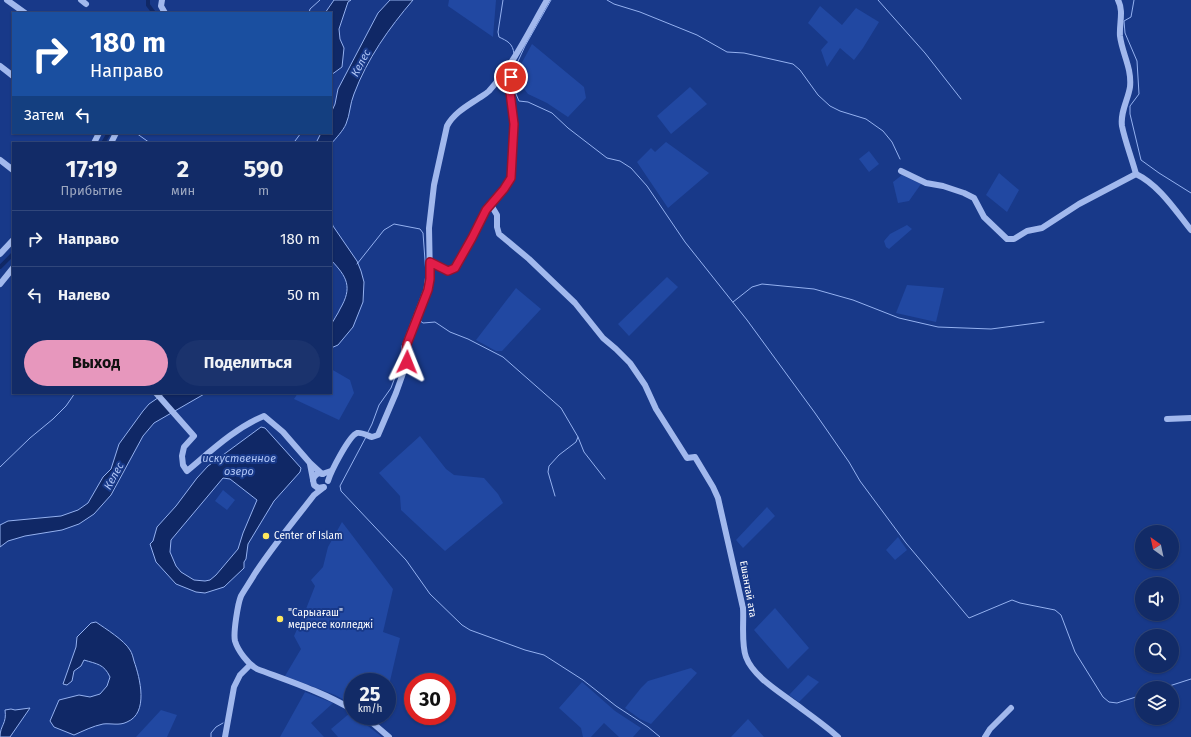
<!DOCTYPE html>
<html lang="ru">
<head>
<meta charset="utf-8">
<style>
	body { margin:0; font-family:"Fira Sans",sans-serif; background:#1b336d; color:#f1f3f6; height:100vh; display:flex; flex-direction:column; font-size:15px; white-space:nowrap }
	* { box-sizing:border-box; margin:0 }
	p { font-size:13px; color:#9ca7c0 }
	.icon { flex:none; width:22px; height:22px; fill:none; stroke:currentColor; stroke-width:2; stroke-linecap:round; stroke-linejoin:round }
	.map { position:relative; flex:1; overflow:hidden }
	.panel { position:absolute; left:12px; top:142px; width:320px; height:252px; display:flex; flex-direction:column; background:#122b67; border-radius:0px; box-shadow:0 1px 3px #0004,0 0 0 1px #31477b }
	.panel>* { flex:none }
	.guide { position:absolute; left:12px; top:12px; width:320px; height:122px; border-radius:0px; box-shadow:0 1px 3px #0004,0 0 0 1px #31477b; background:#1a4fa0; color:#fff; overflow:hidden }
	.needle { width:26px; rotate:327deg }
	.buttons { position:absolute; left:1135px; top:525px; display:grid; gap:8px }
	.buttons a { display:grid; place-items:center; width:44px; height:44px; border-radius:50%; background:#122b67; box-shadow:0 1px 3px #0004,0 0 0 1px #31477b; font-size:20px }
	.speed { position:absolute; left:344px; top:673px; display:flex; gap:8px; font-size:20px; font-weight:700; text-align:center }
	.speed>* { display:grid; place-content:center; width:52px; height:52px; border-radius:50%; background:#122b67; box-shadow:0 1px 3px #0004,0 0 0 1px #31477b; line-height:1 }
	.speed small { font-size:10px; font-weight:400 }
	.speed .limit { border:6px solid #d22; background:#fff; color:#111 }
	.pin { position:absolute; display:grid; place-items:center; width:34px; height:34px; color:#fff; margin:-17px; border:2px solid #fff; border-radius:50%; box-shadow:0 1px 4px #0007 }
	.me { position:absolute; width:44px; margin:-22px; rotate:2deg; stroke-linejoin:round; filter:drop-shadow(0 0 3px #0008) }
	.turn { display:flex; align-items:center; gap:14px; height:84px; padding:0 12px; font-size:18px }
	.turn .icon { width:52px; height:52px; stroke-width:2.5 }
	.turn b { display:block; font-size:28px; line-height:34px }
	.then { display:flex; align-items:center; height:38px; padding:0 12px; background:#0003; gap:8px; font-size:15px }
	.eta { display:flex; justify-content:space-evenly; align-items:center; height:68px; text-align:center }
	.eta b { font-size:24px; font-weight:700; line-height:28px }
	.action { display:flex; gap:8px; margin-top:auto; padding:8px 12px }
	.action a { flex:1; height:46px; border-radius:24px; background:#e797bd; color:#111; font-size:16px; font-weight:700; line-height:46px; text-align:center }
	.action a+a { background:#1b336d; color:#f1f3f6 }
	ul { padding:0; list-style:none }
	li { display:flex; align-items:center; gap:12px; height:56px; padding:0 12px; border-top:1px solid #31477b }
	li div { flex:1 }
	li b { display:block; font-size:15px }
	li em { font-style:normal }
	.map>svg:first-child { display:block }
</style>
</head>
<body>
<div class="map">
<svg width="1191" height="737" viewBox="0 0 1191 737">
	<rect width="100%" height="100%" fill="#183989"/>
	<g fill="#2148a2">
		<polygon points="449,0 496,0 493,37 448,6"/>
		<polygon points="820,6 842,25 856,8 879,22 863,48 854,60 840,48 827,67 821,50 828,42 808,23"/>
		<polygon points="532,44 584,87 586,98 568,117 547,103 528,94 519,82 519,68"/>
		<polygon points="690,87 707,104 671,134 657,116"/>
		<polygon points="666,142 709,173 668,208 637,162 651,148 655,152"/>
		<polygon points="869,151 879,164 869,172 859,159"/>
		<polygon points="999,173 1019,190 1007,212 986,195"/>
		<polygon points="902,175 921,184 909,201 898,203 893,182"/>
		<polygon points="907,225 912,229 889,249 886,247 884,241 890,234"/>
		<polygon points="667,277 678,287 629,336 618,324"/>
		<polygon points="907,285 944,288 936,322 896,313"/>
		<polygon points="516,288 541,309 502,351 496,351 476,340"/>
		<polygon points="331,369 350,380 354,393 339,420 294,399 298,393 331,393"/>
		<polygon points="420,436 446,469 454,475 484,478 498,494 503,503 445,551 401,510 400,496 379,473"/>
		<polygon points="223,490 235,500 227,510 215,501"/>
		<polygon points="767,507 775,516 743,548 736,540"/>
		<polygon points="342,522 393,589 383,632 400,638 387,694 387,682 353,682 353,704 352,704 335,695 285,676 301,649 294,636 304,614 315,586 311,580 323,567 328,547"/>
		<polygon points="898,537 907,550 895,560 886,550"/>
		<polygon points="775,608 809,648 788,669 754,630"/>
		<polygon points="691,668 697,673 651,724 640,719 625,708 641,688 648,681"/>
		<polygon points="808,675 819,682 799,702 789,695"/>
		<polygon points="582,682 615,711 641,728 633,737 619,737 604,723 591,737 583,737 581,728 559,708"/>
		<polygon points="305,692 333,703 311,723 324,737 280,737"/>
		<polygon points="161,710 177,715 167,737 136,737"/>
		<polygon points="350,713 353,716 355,716 382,737 338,737 331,729"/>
		<polygon points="748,719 764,737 731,737"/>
	</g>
	<g fill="#102866" stroke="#94b1f0" fill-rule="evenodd">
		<polygon points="334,0 351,0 348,2 339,29 340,39 344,48 342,67 331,75 331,13 325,13"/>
		<path d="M390,0H413C389,28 367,59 354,94C350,103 350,115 346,124C343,131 336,138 331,144L316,143L321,133H331V113L335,104L338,89L378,13Z"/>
		<path d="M331,219L333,226L357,261L361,271L364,282L363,302L353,327L338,345L331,348C331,341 329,332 331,326C333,320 338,314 340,309C353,287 347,277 331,260Z"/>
		<polygon points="165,393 206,393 154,423 143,436 111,495 94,514 79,524 62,530 25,536 8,541 0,547 0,525 8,521 61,516 78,510 88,503 103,477 111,469 119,444 143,411 149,404"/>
		<path d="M261,427L265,428L301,468L300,472L274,501L248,544L246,559L244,562V568L224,587L205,593L196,592L176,584L156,562L150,544L153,541L157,527L176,506L197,478L208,466ZM223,478L230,479L257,500L243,533L238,549L216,575L210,580L205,581L194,580L181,572L176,566L170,552L171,540Z"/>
		<path d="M96,622C106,629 124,640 130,650C132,653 133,657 134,661C140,678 149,713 127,722C119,726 111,723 103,724C93,726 83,731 74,735L54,727L50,721L59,700L79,695L90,697L100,694L107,686L110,677C104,664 97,664 84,660L81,666L74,671L72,681L67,685L63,684L76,647L77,637L91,623Z"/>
		<path d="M30,708L10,737H0C0,725 7,724 5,710L11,709L15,710Z"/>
	</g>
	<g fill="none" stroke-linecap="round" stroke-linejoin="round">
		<g stroke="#94b1f0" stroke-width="1">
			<path d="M503,0L498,32L499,37C507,41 513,43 514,54"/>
			<polyline points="607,0 614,4 640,12 697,35 727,52 744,53 793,64 800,70 818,95 830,106 840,111 866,119 883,131 892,142 900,159"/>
			<polyline points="878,0 925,53 961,99"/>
			<polyline points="1134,0 1131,17 1124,21 1125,33 1137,61 1139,94 1130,106 1130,114 1141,160 1159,173 1191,193"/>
			<polyline points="309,13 310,9 320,0"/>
			<polyline points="514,70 525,46 551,0"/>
			<polyline points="515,71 516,94 519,101 528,102 552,113 568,128 607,158 620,161 631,168 647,186 685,242 747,320 815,413 849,462 860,481 906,543 969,618 1012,600 1020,603 1055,610 1061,615 1075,652 1103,697 1109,702 1117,703 1142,695"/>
			<polyline points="136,133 150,143"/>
			<polyline points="295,141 301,133"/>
			<polyline points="357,264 384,230 394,224 420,229 423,233 426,274 424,289 402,346 401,361 391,388 379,405 372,424 368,432"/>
			<polyline points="733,302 752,287 762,284 814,289 853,300 899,318 938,327 991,329 1044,322"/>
			<polyline points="419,320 423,323 435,322 450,332 468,339 503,357 561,408 578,437 576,442 559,455 549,466 548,472 555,496"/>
			<polyline points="366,437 340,486 341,491 406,560 430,594 462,625 470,630 525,650 544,655 583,680 616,706 648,727 660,737"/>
			<polyline points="578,437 584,452 605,479"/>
			<polyline points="0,467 30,438 53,419 66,406 75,393"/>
			<polyline points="1163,688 1191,679"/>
			<polyline points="211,737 211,733 216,727 223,723"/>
		</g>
		<g stroke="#102866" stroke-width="4">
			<polyline points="148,0 148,5 154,13"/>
			<polyline points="103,143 109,133"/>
			<polyline points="0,267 13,254"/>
		</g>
		<g stroke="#a1b8ed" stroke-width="6">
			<polyline points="7,0 25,13"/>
			<polyline points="81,0 86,4"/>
			<polyline points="162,0 161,6 165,13"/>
			<path d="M1118,0C1124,11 1119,24 1120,36C1122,53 1132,68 1130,87C1128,100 1120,112 1122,126C1125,141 1132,159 1136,174"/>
			<polyline points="0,66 13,76"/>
			<polyline points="94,143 99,133"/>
			<polyline points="111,143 116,133"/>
			<polyline points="0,160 13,170"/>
			<polyline points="901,171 926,183 943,186 964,193 974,198 984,217 1007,239 1014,239 1027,231 1042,228 1079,204 1136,174"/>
			<path d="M1136,174C1159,185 1175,210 1191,230"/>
			<path d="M491,205L497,215V227L499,234L529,259L575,303L603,338L616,349L630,363L645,385L656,409L687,458L695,457L713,487L718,498L743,608C744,622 741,644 746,657C753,676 778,691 794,703C806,712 819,721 831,731L838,737"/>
			<polyline points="0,254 13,240"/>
			<polyline points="430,262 449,271 455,268 471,238 486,210 504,189 511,177 514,124 510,92 512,63"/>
			<polyline points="0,284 13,268"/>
			<path d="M156,393L194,436L184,447L182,456L183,465L187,471C211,451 235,428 264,416L283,432L310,463L322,474L331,471"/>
			<polyline points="1167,419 1191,418"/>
			<polyline points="310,464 314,485 318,488 324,487"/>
			<path d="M313,480C314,475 318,472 323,474"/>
			<path d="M328,481C331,471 349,436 357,433C362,432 368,436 372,437L378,435L396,393L407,362L406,354L407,344L428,290L430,279L429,228L434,185L447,126C454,113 467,106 479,98C482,96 486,94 489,91C514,64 529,31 547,0"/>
			<path d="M323,488L314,495C294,521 272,547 254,575C250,582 245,589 241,596C238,603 233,633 235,641C238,651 248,664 257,669C289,681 323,692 353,710"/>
			<polyline points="362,716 369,720 389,737"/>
			<polyline points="225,737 234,687 240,675 250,665"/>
			<polyline points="985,737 990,729 1011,708"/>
		</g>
	</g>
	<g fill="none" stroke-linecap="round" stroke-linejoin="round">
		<g stroke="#92132f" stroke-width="10">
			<polyline id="route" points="407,362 406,354 407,344 428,290 430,279 430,262 448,271 455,268 472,238 486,210 504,189 511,178 514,124 510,92 511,77"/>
		</g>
		<use href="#route" stroke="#e11d48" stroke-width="7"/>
	</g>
	<g fill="#ffe85d" stroke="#183989" stroke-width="1.5">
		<circle cx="266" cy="536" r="4"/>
		<circle cx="280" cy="619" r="4"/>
	</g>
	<g text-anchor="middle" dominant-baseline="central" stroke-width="4" stroke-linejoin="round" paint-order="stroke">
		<g font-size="10" fill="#fff" stroke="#183989" text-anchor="start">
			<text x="274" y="536">Center of Islam</text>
			<text x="288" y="613">"Сарыағаш"<tspan x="288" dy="12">медресе колледжі</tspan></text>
		</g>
		<g font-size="10" fill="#fff" stroke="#183989">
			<text transform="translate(748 589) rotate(80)">Ешантай ата</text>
		</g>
		<g font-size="11" font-style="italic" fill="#adc3f5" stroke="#183989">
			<text transform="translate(361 63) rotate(-62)">Келес</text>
			<text x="239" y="458">искуственное<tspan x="239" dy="13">озеро</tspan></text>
			<text transform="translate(114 476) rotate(-61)">Келес</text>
		</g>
	</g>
</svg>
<div class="buttons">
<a><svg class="needle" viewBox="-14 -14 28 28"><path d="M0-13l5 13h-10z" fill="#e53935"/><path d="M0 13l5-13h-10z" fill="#9ca7c0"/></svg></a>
<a><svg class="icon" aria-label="sound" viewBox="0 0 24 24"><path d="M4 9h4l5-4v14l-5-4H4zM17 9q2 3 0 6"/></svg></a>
<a><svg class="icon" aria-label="search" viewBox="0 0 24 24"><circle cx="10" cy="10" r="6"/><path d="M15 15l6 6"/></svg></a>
<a><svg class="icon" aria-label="layers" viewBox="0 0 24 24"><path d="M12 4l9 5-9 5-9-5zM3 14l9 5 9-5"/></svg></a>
</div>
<div class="speed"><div>25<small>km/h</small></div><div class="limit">30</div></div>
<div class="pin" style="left:511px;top:77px;background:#d93025"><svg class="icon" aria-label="arrive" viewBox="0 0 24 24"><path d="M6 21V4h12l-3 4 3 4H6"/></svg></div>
<svg class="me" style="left:407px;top:362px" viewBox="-20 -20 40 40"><path d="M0-17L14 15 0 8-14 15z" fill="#e11d48" stroke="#fff" stroke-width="4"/></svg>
<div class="guide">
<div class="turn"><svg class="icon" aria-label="right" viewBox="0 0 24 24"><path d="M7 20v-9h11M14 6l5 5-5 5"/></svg><div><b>180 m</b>Направо</div></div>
<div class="then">Затем<svg class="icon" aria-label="left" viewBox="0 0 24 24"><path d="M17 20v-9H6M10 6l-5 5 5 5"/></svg></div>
</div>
<section class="panel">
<div class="eta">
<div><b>17:19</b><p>Прибытие</p></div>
<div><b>2</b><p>мин</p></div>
<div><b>590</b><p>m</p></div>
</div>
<ul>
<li><svg class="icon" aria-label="right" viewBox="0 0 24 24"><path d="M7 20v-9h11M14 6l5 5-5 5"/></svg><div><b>Направо</b></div><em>180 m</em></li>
<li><svg class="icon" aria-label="left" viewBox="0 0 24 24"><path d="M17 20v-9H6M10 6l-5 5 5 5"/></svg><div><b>Налево</b></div><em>50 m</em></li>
</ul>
<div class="action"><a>Выход</a><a>Поделиться</a></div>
</section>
</div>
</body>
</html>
